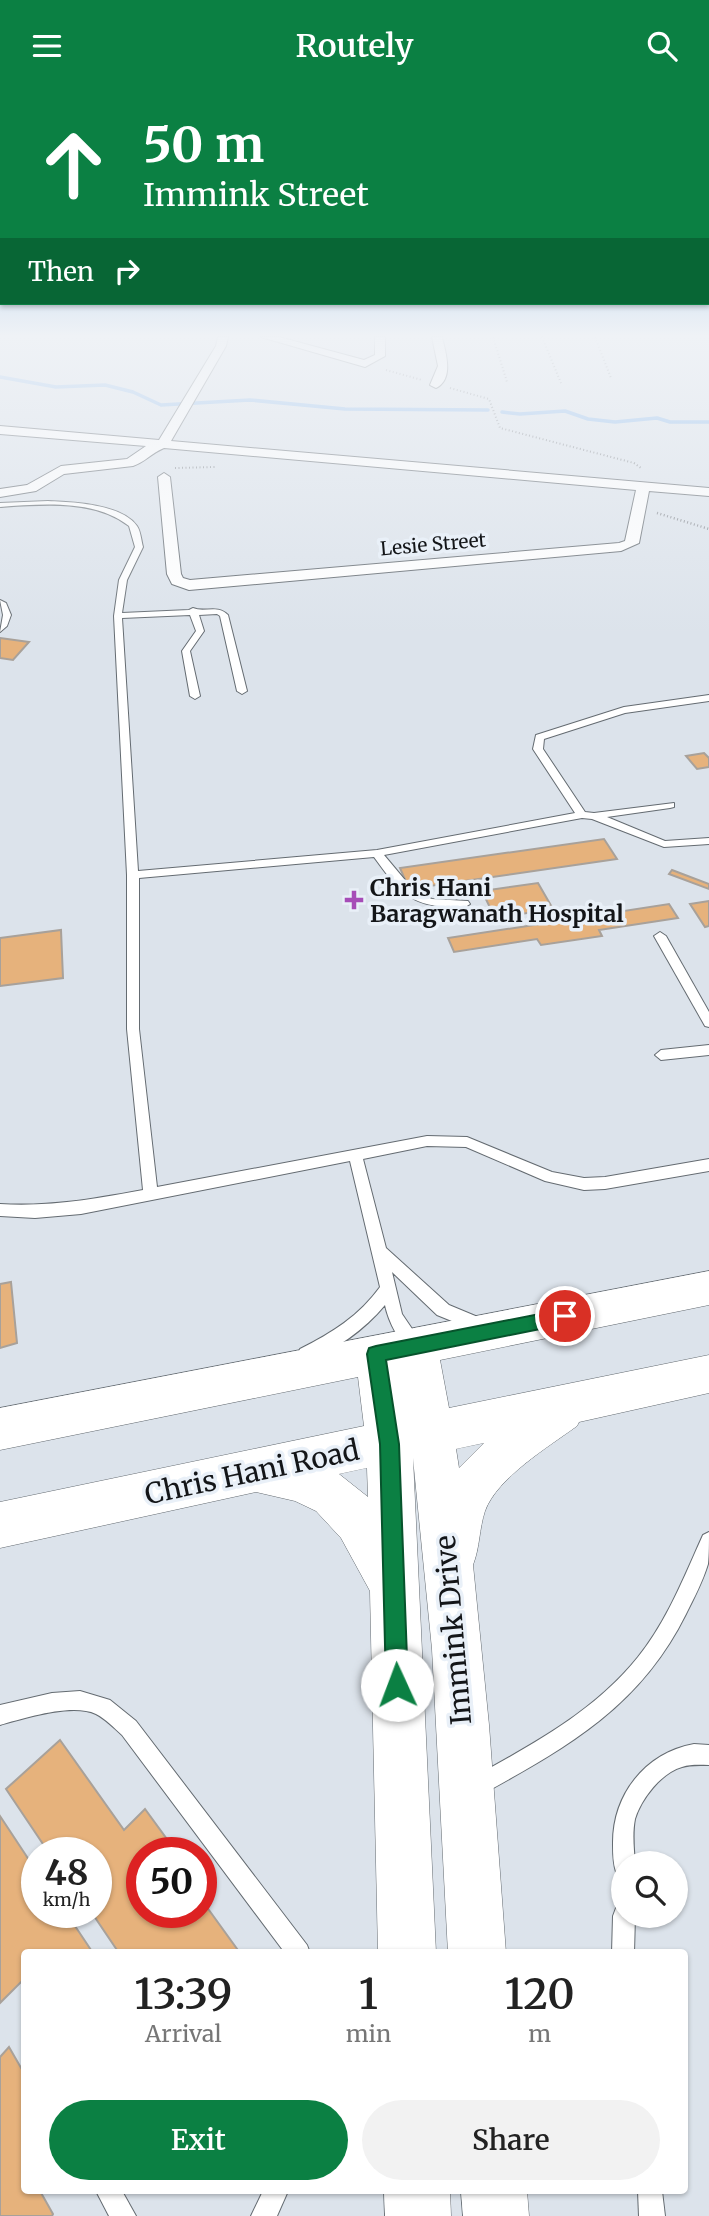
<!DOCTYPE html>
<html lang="en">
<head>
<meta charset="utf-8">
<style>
	body { margin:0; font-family:Merriweather,serif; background:#f2f2f2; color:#222; height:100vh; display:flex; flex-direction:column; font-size:26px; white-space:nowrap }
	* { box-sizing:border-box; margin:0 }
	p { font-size:23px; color:#767676 }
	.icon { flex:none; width:38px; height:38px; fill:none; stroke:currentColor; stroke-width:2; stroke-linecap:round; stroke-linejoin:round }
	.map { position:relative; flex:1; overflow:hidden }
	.sheet { position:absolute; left:21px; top:1858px; width:667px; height:245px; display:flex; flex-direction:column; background:#fff; border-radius:7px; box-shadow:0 2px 5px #0004 }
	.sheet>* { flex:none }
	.banner { position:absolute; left:0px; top:0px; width:710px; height:214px; box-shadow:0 2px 5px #0004; background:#0b8043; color:#fff; overflow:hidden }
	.controls { position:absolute; left:611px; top:1760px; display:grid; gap:14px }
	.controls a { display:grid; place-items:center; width:77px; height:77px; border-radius:50%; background:#fff; box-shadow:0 2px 5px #0004; font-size:35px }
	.speed { position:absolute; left:21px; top:1746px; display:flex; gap:14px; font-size:35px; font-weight:700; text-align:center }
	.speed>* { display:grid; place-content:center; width:91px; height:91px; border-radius:50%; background:#fff; box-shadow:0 2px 5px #0004; line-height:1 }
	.speed small { font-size:18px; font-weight:400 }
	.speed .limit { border:10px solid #d22; background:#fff; color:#111 }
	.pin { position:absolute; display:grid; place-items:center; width:60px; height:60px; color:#fff; margin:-30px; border:4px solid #fff; border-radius:50%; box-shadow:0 2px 7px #0007 }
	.me { position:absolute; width:77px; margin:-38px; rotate:358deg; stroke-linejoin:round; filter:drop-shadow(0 0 5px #0008) }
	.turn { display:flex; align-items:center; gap:24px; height:147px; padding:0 28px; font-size:32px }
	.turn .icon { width:91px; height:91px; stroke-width:2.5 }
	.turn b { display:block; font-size:49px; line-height:60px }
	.then { display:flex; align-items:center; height:66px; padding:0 28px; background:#0003; gap:14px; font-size:26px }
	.eta { display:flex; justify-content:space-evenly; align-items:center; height:119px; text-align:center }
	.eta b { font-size:42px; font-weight:600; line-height:49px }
	.button { display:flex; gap:14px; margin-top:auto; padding:14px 28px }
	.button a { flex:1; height:80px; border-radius:42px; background:#0b8043; color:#fff; font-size:28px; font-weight:600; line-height:80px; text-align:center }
	.button a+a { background:#f2f2f2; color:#222 }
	header { display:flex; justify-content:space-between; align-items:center; height:91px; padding:0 28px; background:#0b8043; color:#fff; font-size:32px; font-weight:600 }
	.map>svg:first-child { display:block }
</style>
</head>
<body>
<header><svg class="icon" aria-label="menu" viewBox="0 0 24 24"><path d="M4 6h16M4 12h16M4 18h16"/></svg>Routely<svg class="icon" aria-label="search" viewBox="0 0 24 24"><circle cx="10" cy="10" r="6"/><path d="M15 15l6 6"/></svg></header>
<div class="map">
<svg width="709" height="2125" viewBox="0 0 709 2125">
	<rect width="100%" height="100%" fill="#dce3eb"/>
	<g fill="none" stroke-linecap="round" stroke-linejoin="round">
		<g stroke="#89b9ee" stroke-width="3.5">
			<polyline points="0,286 56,296 105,294 133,301 161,314 250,309 345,318 488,319"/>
			<polyline points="502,321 520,323 565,320 588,328 615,331 657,327 670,331 709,331"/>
		</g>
	</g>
	<g fill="#e6b27c" stroke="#a8a19a" stroke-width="2">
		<polygon points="0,547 29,551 13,569 0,567"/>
		<polygon points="704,662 709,667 709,676 697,678 686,665"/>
		<polygon points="604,748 617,768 409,798 400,777"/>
		<polygon points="672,779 709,793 709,798 669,783"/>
		<polygon points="538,792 553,818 495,827 482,800"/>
		<polygon points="709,810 709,835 705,836 690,813"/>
		<polygon points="669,813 678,827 599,839 602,845 541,854 537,848 454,861 448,847 547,832 544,826 569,822 572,828"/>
		<polygon points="61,839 63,887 0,895 0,847"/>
		<polygon points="11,1191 17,1252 0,1257 0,1193"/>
		<polygon points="60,1649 124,1739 145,1718 169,1751 158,1762 142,1762 142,1822 201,1822 201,1808 240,1862 119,1862 92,1822 96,1822 96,1762 49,1762 6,1698"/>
		<polygon points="0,1725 37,1781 37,1822 79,1822 71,1829 93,1862 24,1862 24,1892 23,1889 0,1912"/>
		<polygon points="9,1956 24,1982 24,2100 40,2100 53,2123 52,2125 0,2125 0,1966"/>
	</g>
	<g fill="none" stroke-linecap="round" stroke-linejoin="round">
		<g stroke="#646b71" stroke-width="2">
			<g id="service">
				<path d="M48,410C72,411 122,413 137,435C141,441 141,449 143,456L127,489L122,522L189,519L193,517C205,522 217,513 228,524L247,600L242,603L237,600L220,525L217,523L199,524L204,540L190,560L200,605L195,608L190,605L182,560L196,540L190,524L122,527L138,780L377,759L575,722L533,658L536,644L624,616L709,604V610L625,622L544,648L543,658L585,721L594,722L674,712V716L670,717L607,726L665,750L709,747V753L664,756L592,728L582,727L384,764L415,801L432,808L468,810L470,813C464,818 457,817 449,816C408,815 396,796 374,766L139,787V938L157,1096L427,1045L467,1046L552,1081L584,1087L605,1086L709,1068V1080L605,1098L584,1099L545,1090L466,1056L427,1055L363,1068L386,1157L449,1214L485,1229L487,1234L485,1239L479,1241L437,1224L392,1181L402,1223L423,1254L421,1259L415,1261C400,1256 388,1229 385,1214C364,1239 336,1259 306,1270L300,1268L298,1263L300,1258C332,1242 359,1225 380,1196L350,1070L81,1123L35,1127L0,1125V1113C49,1116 95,1108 143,1099L127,938V784L114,525L119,489L135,456L129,435C95,408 41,413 0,416V412Z"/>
				<polygon points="0,509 6,512 11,524 7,535 0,541 3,524"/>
				<polygon points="660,841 666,845 709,921 709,936 705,935 654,845"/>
				<polygon points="709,954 709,964 661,969 655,964 661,959"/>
				<path d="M709,1441C709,1451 709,1464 708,1473C703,1490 694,1507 686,1523C641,1614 570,1655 484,1702L477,1705L470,1702L467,1695L470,1688C530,1655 594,1621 638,1566C667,1530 684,1486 703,1444Z"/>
				<path d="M80,1600L110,1609L136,1630L307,1854L310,1862H285L122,1644C114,1637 106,1628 96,1623C72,1612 25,1627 0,1634V1614L52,1602Z"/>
				<path d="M694,1653L709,1654V1674C700,1674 691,1673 682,1676C661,1682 641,1708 635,1728C632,1743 634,1758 635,1773H623V1783L616,1781C613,1772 613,1763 613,1754C612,1704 645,1662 694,1653Z"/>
				<polygon points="623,1814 623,1825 635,1825 634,1862 612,1862 613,1825 616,1817"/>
				<polygon points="96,2100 122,2100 136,2125 109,2125"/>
				<polygon points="263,2100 288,2100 277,2125 251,2125"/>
				<polygon points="638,2100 662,2100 665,2125 639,2125"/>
			</g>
		</g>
		<g stroke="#646b71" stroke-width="2">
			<g id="minor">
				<path d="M218,246H228L226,255L171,350L709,397V405L649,400L639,452L621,460L189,499L172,493L167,483L158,386L164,382L170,386L181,483L183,487L190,489L619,452L625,450L636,399L164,357C150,363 145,371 133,375L64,383L36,400L0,406V398L27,394L61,375L127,368L146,355L0,343V335L159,349L216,255Z"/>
				<polygon points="261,246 279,246 364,269 375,264 375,246 385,246 385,265 365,276"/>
				<path d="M432,246H442C446,263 454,288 436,297L430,294L438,275Z"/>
			</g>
		</g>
		<g stroke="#646b71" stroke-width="1">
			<g id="secondary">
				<path d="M709,1180V1214L440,1269L449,1317L709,1264V1302L579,1331L577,1335C548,1356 497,1387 485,1420C479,1438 480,1456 473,1474L489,1634L506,1862H448L432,1558L413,1367L436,1862H378L370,1500L341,1447L316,1420L295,1410L256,1401L0,1457V1411L364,1335L358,1286L0,1359V1317ZM484,1352L459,1377L456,1358ZM367,1377L368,1406L339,1383Z"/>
				<polygon points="384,2100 450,2100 451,2125 385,2125"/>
				<polygon points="461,2100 527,2100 529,2125 463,2125"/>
			</g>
		</g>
		<g stroke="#84888e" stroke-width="2" stroke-dasharray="1 2.5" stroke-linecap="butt">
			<polyline points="493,246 507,291"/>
			<polyline points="542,246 561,292"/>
			<polyline points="595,246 611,287"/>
			<polyline points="386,279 422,289"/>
			<polyline points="450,297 489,308 500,337 634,372 641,377"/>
			<polyline points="175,377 215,376"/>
		</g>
		<polyline stroke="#84888e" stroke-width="2.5" stroke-dasharray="1 2.5" stroke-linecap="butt" points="657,422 709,438"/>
		<use href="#service" fill="#fff" fill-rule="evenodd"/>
		<use href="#minor" fill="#fff" fill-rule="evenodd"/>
		<use href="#secondary" fill="#fff" fill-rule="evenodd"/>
	</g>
	<linearGradient id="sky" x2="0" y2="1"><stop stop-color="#82b6ea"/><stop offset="0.45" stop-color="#eff2f6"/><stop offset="1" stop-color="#eff2f6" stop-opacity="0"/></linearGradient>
	<rect width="709" height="544" fill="url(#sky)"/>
	<polygon fill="#0b8043" stroke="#07532c" stroke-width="2" points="565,1218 572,1220 574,1225 572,1231 565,1233 386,1269 399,1353 408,1594 405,1602 397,1605 389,1602 386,1594 380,1353 367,1263 369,1257 376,1255"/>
	<path fill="#a64cb7" stroke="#e9f0f8" stroke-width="2.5" d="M350.5 798.5h7v7h7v7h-7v7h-7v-7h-7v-7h7z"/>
	<g text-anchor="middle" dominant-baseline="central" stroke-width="7" stroke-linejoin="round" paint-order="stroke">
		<g font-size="19" fill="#131518" stroke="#e9f0f8">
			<text transform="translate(433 453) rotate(-5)">Lesie Street</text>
		</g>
		<g font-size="23" font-weight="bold" fill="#131518" stroke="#e9f0f8" text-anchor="start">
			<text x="370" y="796">Chris Hani<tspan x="370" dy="26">Baragwanath Hospital</tspan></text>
		</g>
		<g font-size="28" fill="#131518" stroke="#e9f0f8">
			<text transform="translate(252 1381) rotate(-12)">Chris Hani Road</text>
			<text transform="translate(453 1539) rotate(-95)">Immink Drive</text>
		</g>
	</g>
</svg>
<div class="controls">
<a><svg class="icon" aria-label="search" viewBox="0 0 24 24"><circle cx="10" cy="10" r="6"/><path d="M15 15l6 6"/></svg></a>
</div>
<div class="speed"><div>48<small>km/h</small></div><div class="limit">50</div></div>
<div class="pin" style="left:565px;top:1225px;background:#d93025"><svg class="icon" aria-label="arrive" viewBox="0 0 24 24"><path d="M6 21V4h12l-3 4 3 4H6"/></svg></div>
<svg class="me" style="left:397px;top:1594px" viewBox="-20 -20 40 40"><circle r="19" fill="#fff"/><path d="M0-13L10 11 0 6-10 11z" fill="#0b8043"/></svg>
<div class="banner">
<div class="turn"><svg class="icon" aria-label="ahead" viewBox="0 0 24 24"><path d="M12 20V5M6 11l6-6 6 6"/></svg><div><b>50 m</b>Immink Street</div></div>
<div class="then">Then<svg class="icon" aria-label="right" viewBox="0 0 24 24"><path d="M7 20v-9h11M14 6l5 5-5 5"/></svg></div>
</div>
<section class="sheet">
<div class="eta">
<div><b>13:39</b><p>Arrival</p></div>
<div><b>1</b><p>min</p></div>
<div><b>120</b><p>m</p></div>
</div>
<div class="button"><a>Exit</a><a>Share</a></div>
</section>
</div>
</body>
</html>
